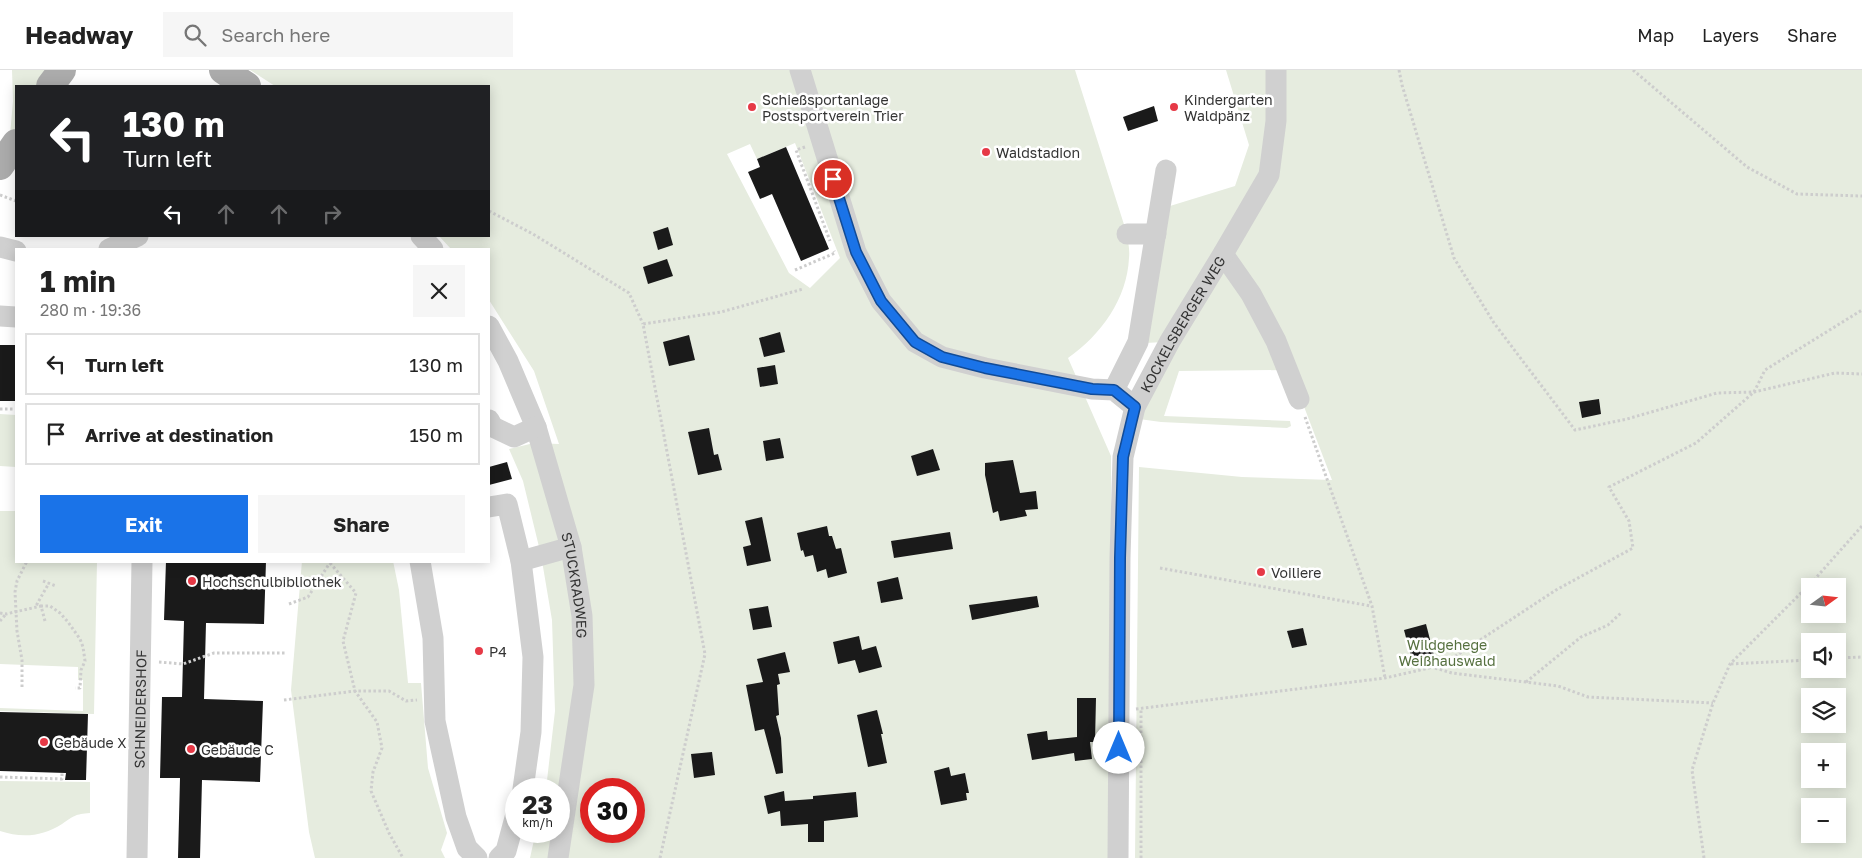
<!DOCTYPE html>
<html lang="en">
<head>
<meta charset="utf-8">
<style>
	body { margin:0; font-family:"Golos Text",sans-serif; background:#f6f6f6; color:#222; height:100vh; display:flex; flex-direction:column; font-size:19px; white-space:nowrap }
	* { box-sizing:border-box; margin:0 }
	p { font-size:16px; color:#767676 }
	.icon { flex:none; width:28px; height:28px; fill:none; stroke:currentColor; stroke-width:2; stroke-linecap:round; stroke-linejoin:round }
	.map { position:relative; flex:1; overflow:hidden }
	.side { position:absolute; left:15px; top:178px; width:475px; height:315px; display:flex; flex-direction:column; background:#fff; border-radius:0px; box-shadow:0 2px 12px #0003 }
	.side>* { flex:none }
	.banner { position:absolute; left:15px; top:15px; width:475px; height:152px; border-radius:0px; box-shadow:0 2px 12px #0003; background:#202124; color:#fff; overflow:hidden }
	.needle { width:32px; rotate:75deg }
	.tools { position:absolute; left:1801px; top:508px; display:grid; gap:10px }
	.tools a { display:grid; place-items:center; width:45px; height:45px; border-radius:0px; background:#fff; box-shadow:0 2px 12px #0003; font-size:25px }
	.speed { position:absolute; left:505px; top:708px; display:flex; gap:10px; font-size:25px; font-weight:700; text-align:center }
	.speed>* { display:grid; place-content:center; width:65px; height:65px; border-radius:50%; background:#fff; box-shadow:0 2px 12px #0003; line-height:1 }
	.speed small { font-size:12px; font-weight:400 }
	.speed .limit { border:8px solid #d22; background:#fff; color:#111 }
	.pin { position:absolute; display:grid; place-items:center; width:42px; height:42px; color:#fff; margin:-21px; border:2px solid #fff; border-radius:50%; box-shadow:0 1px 5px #0007 }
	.me { position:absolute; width:55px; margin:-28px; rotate:0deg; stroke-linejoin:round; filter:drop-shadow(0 0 4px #0008) }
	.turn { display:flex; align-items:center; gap:18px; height:105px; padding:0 25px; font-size:22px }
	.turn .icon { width:65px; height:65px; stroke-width:2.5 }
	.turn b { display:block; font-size:35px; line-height:42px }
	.lanes { display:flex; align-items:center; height:48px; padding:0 25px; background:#0003; justify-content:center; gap:25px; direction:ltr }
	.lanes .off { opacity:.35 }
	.round { display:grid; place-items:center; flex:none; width:52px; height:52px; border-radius:0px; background:#f6f6f6 }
	.summary { display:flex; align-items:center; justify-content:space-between; height:85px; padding:0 25px }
	h1 { font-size:30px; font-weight:700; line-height:38px }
	.primary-button { display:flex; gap:10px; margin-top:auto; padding:10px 25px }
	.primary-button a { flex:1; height:58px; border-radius:0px; background:#1a73e8; color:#fff; font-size:20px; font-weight:700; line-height:58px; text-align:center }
	.primary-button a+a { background:#f6f6f6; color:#222 }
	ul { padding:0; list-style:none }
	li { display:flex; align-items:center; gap:15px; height:62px; margin:0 10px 8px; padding:0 15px; border:2px solid #e0e0e0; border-radius:0px }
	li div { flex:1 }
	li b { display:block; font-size:19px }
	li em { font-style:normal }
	header { display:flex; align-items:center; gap:30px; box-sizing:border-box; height:70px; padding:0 25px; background:#fff; border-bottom:1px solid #e0e0e0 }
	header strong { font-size:24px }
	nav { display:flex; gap:28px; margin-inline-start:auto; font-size:18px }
	.search { width:350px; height:45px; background:#f6f6f6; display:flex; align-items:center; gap:12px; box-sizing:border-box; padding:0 18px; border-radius:0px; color:#767676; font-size:19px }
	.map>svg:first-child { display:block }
</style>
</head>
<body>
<header>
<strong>Headway</strong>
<div class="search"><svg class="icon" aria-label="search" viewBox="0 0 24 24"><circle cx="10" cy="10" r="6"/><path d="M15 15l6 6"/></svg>Search here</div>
<nav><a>Map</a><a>Layers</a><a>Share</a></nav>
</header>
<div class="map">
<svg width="1862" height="788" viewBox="0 0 1862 788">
	<rect width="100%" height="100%" fill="#fff"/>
	<g fill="#e6ecdf" fill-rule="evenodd">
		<polygon points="12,0 51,0 41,16 16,16 16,57 12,65 10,65 13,31"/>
		<path d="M250,0H1075L1127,164C1128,172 1130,180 1129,188C1127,229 1101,265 1068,288L1111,386L1112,788H530L536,761H559V719H546L555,641L552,550L541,485L523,411L509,379L534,373L559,374L534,301L489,230V179H451L439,166H489V16H275ZM795,73L840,188L810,218L789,203L727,84L750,74L757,89ZM591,719H634V761H591Z"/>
		<path d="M1226,0H1862V788H1135L1139,397L1242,407L1332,410L1269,245L1235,186L1164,272L1145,273L1170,136L1235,116L1249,75ZM1810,516H1838V544H1810ZM1810,571H1838V599H1810ZM1810,626H1838V654H1810ZM1810,681H1838V709H1810ZM1810,736H1838V764H1810Z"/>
		<polygon points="1227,199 1283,300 1179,301 1164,346 1290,351 1291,356 1287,358 1161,352 1139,349 1217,201"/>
		<polygon points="0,344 16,345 16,397 0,396"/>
		<polygon points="0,441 16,441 16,491 97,491 94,644 0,641 0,638 83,641 83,610 78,610 78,597 0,594"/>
		<polygon points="302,491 393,491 399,520 408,613 421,613 428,698 447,763 441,780 445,788 315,788 309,762 291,620"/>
		<path d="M0,711L90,712V743C75,744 74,746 62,754C42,767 21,768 0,761Z"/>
	</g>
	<g fill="#1a1a1a">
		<polygon points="1154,36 1158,51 1128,61 1123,47"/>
		<polygon points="786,77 829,179 801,191 772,124 760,129 748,102 760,97 757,89"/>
		<polygon points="668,157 673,175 658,180 653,162"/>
		<polygon points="667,189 673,206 648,214 643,197"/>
		<polygon points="780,262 785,282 764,287 759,268"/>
		<polygon points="689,265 695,290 669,296 663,272"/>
		<rect x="0" y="275" width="16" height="56"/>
		<polygon points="775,295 778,314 760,317 757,298"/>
		<polygon points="1599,329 1601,344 1582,348 1579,332"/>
		<polygon points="709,358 714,385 718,384 722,400 698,405 688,362"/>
		<polygon points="780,368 784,388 766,391 763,371"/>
		<polygon points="933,379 940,400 917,406 911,386"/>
		<polygon points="1013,390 1020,423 1036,421 1038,439 1025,440 1027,446 1000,451 998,441 993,443 985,405 985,393"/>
		<polygon points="507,392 512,409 489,415 489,397"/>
		<polygon points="762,447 771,491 747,496 743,477 751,475 745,451"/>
		<polygon points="827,456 829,466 832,466 836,479 841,478 847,503 828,508 826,499 817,502 813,485 805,487 803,480 801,481 797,463"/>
		<polygon points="950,462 953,479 894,488 891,471"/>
		<polygon points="166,491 266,491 264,554 206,553 204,629 263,631 260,712 202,710 200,788 178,788 180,708 160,708 162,627 182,627 184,551 164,550"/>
		<polygon points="898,507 903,529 881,533 877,512"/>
		<polygon points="1037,526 1039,537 972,550 969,535"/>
		<polygon points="768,536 772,557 753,560 749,539"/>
		<polygon points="1426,554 1435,589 1413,594 1404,560"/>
		<polygon points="1303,558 1307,575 1292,578 1287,561"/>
		<polygon points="859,566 862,580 876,576 882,597 859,603 855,590 838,594 833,572"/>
		<polygon points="785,582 790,602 778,604 780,614 777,615 779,645 776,646 781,668 783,703 776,704 764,659 755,661 746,615 763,612 757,589"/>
		<polygon points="1077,628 1096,628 1095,672 1090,672 1092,689 1075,691 1074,683 1032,690 1027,664 1047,661 1048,670 1077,667"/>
		<polygon points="877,640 883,664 881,664 887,693 868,697 857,645"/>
		<polygon points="0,642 88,644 86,710 65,710 66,703 0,701"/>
		<polygon points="712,682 715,705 694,708 691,684"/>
		<polygon points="949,697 951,706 965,703 969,723 966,723 967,730 941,735 934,701"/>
		<polygon points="784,721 785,731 813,729 813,726 856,722 858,747 824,751 824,772 808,772 808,754 781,756 780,741 768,744 764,726"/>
	</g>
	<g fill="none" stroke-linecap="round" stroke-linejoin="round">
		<g stroke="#cdcdcd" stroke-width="3" stroke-dasharray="2.5 2.5" stroke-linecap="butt">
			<polyline points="1399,0 1402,15 1454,188 1494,253 1575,360 1627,349 1717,323 1754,322 1835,303 1862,304"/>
			<polyline points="1633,0 1747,97 1797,124 1862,126"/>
			<polyline points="805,77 796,80 830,171"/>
			<polyline points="0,125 16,131"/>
			<polyline points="489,141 533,164 629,223 643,254"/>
			<polyline points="795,200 835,183 834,181"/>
			<polyline points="0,339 16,339"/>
			<polyline points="1305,347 1372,536 1385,608"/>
			<polyline points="330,493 356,523 343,571 355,621 377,652 382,678 373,702 371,721 389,763 403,788"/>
			<polyline points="1160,498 1371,536"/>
			<polyline points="43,511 56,516"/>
			<polyline points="289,534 308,527 331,491"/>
			<polyline points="0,543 6,544 41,536 37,534 49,513"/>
			<polyline points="0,551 6,544"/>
			<polyline points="45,551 41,536 50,536 60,543 68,552 80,569 83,577 85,591 81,600 80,618 75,618"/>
			<polyline points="1838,588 1862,587"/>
			<polyline points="159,592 183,594 214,583 287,583"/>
			<polyline points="1731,594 1810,590"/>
			<polyline points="1435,598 1452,603 1558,616 1588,627 1713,633"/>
			<polyline points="1526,612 1581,567 1608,555 1621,543"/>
			<polyline points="22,617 22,590 17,561 15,522 17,511 27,491"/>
			<polyline points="284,630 355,621 389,621 406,631 417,630"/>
			<polyline points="1136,639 1385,608 1442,595 1556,520 1633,478 1629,451 1609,417 1696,373 1754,322 1765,300 1862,240"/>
			<polyline points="0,707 62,709 62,701"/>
			<polyline points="660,788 705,584 643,254 721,242 803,219"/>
			<polyline points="1141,788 1141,639"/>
			<polyline points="1704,788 1692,700 1713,633 1730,594 1814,510 1862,456"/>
		</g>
		<g stroke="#d0d0d0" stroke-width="21">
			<polyline points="800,0 856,182 881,231 915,272 942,287 985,298 1092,319 1114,320 1135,337"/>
			<polyline points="1127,164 1156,164"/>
			<polyline points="421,166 433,179"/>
			<polyline points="0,177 16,181"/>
			<polyline points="109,179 138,166"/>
			<polyline points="1223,184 1251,224 1276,271 1299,329"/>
			<polyline points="0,246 16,247"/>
			<path id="s1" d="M489,256L508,291L536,357L571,477L582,546L584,615L558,788"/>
			<polyline points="1114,320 1138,272 1166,100"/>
			<polyline points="489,350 493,357 514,367 536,357"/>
			<polyline points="489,437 507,434 521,491 533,587 531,662 523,719"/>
			<polyline points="420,491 433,568 435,651 456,747 467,778 477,788"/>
			<polyline points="521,491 571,477"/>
			<path id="s2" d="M137,788L142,491"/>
			<polyline points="499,788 506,781 516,744"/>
			<path id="s3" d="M1118,788L1120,488L1123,387L1135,337L1170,271L1223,184L1269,105L1276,51V0"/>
		</g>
		<g stroke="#ababab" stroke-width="28">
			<polyline points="223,0 247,16"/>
			<polyline points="50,16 62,0"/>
			<polyline points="0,96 16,73"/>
		</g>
	</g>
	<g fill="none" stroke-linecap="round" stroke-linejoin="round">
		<g stroke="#114b97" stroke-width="12">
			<polyline id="route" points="833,109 856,182 881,231 915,272 942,287 985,298 1092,319 1114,320 1135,337 1123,387 1120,488 1119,678"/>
		</g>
		<use href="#route" stroke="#1a73e8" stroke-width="9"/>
	</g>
	<g fill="#e63946" stroke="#fff" stroke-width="2">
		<circle cx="752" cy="37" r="5"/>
		<circle cx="1174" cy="37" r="5"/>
		<circle cx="986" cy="82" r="5"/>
		<circle cx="1261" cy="502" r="5"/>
		<circle cx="192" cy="511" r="5"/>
		<circle cx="479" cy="581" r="5"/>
		<circle cx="44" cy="672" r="5"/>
		<circle cx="191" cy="679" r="5"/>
	</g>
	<g text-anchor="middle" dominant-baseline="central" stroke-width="5" stroke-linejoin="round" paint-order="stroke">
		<g font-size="14" fill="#333" stroke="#fff" text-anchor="start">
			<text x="762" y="29">Schießsportanlage<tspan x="762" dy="16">Postsportverein Trier</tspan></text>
			<text x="1184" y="29">Kindergarten<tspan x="1184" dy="16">Waldpänz</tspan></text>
			<text x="996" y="82">Waldstadion</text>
			<text x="1271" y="502">Voiliere</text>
			<text x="202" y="511">Hochschulbibliothek</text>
			<text x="489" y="581">P4</text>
			<text x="54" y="672">Gebäude X</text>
			<text x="201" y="679">Gebäude C</text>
		</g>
		<g font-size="14" fill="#333" stroke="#fff">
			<text stroke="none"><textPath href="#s3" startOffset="548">KOCKELSBERGER WEG</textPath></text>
			<text stroke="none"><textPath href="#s1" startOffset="275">STUCKRADWEG</textPath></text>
			<text stroke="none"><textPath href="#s2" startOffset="149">SCHNEIDERSHOF</textPath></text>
		</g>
		<g font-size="14" fill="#56703f" stroke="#fff">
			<text x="1447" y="574">Wildgehege<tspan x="1447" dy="16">Weißhauswald</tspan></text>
		</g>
	</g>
</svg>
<div class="tools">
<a><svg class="needle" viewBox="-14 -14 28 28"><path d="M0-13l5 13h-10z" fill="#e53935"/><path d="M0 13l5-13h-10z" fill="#767676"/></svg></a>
<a><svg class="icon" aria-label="sound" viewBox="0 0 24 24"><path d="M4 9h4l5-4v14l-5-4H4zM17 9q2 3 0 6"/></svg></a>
<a><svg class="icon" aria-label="layers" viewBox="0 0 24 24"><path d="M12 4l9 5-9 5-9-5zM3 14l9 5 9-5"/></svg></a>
<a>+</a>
<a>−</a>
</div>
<div class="speed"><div>23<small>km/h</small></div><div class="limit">30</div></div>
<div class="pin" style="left:833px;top:109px;background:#d93025"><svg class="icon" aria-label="arrive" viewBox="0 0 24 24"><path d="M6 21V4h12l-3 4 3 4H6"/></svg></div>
<svg class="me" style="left:1119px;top:678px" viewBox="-20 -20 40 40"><circle r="19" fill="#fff"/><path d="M0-13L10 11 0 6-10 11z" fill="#1a73e8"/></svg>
<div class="banner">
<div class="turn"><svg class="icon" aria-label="left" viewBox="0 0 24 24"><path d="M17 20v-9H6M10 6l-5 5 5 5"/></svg><div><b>130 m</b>Turn left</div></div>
<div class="lanes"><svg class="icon" aria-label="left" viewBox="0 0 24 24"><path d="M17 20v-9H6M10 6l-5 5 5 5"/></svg><svg class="icon off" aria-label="ahead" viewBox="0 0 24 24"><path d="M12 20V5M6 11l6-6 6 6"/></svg><svg class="icon off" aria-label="ahead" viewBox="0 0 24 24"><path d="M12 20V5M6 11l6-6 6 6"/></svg><svg class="icon off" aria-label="right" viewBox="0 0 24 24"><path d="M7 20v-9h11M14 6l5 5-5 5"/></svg></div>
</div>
<section class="side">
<div class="summary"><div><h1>1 min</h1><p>280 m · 19:36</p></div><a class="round"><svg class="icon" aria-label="close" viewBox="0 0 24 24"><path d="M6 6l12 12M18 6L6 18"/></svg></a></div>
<ul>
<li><svg class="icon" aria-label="left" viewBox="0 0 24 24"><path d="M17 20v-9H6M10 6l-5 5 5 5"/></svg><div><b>Turn left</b></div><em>130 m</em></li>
<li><svg class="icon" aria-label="arrive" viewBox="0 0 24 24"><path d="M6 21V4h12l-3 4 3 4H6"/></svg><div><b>Arrive at destination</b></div><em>150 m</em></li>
</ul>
<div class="primary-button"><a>Exit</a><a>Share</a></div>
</section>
</div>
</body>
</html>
